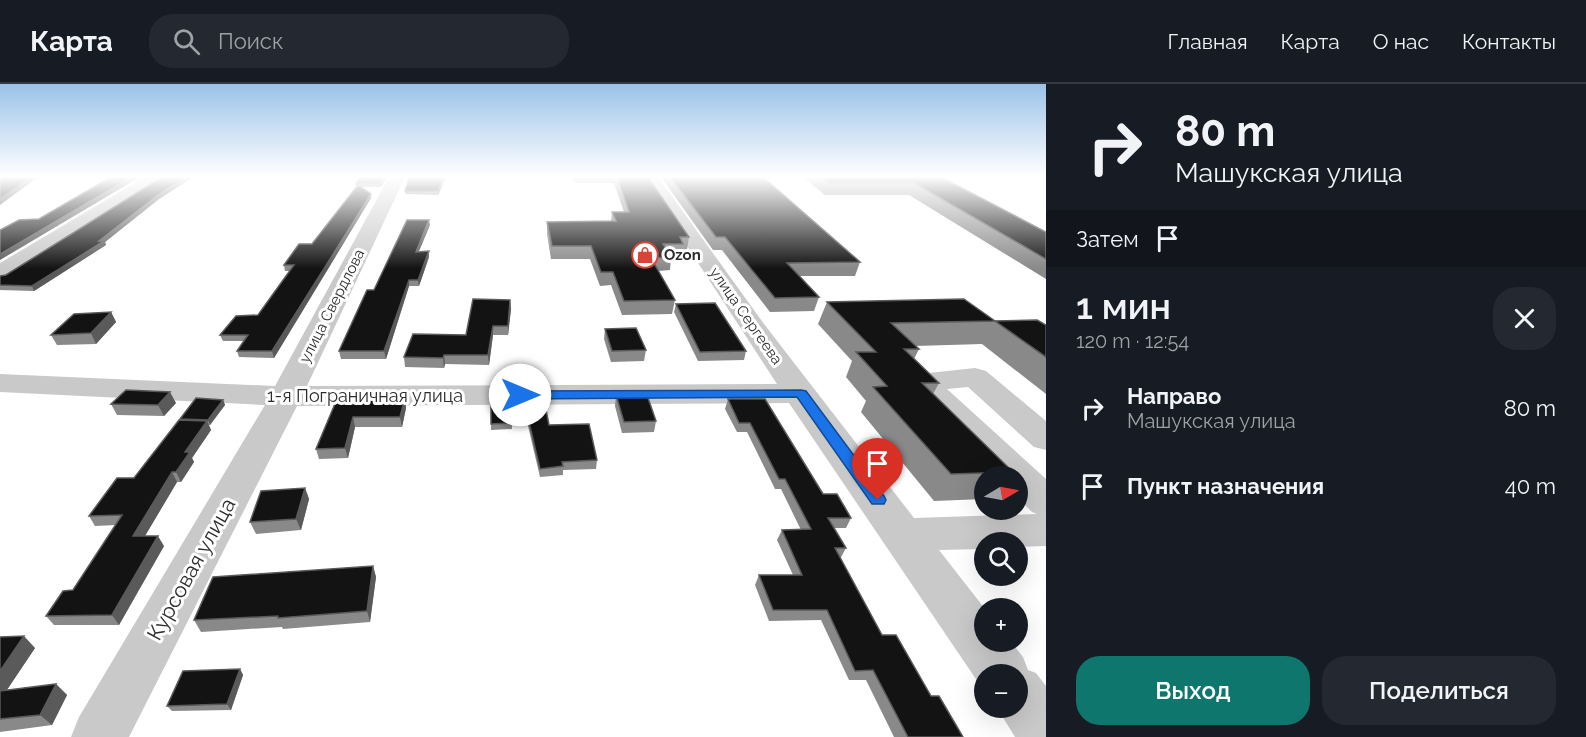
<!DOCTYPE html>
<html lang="ru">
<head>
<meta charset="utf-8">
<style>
	body { margin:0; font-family:Raleway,sans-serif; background:#242831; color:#f1f3f6; height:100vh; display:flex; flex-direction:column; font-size:22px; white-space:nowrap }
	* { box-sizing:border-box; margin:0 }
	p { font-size:20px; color:#9ea1a6 }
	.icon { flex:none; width:33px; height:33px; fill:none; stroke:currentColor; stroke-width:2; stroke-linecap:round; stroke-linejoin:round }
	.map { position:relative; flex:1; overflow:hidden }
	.sheet { display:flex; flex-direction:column; background:#171b24; width:540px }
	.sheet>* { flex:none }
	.banner { background:#171b24; color:#f1f3f6; overflow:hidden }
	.needle { width:39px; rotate:80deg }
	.tools { position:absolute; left:974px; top:382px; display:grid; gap:12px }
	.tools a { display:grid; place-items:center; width:54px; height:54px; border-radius:50%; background:#171b24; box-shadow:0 6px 24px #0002; font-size:30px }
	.pin { position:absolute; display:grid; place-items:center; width:51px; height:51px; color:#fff; margin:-62px -26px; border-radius:50% 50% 50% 0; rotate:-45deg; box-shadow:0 0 6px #0007 }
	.pin .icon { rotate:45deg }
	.me { position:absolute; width:66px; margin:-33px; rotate:90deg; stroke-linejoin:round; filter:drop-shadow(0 0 4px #0008) }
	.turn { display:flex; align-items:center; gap:21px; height:126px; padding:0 30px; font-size:27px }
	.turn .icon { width:78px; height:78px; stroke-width:2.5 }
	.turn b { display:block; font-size:42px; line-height:51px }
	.then { display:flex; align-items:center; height:57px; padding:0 30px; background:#0003; gap:12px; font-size:22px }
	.round { display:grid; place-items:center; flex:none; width:63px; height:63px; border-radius:24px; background:#242831 }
	.overview { display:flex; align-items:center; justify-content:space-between; height:102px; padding:0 30px }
	h1 { font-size:36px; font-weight:600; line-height:45px }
	.cta { display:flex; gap:12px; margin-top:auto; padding:12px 30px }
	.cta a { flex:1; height:69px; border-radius:24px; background:#0f766e; color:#fff; font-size:24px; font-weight:600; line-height:69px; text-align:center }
	.cta a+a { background:#242831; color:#f1f3f6 }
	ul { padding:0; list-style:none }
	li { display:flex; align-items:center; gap:18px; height:78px; padding:0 30px }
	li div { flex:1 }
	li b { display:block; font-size:22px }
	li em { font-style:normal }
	header { display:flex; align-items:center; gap:36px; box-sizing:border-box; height:84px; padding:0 30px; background:#171b24; border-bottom:2px solid #363941 }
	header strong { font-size:28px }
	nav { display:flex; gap:33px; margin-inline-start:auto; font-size:21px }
	.search { width:420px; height:54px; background:#242831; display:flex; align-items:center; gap:15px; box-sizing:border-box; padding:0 21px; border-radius:24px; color:#9ea1a6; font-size:22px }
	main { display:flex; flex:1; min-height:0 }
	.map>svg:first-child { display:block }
</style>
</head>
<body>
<header>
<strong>Карта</strong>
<div class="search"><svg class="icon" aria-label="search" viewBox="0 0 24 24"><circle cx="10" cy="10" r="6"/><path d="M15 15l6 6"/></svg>Поиск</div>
<nav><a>Главная</a><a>Карта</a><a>О нас</a><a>Контакты</a></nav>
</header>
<main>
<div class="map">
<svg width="1046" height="653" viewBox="0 0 1046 653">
	<rect width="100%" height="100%" fill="#fff"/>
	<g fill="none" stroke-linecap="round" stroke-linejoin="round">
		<g fill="#c9c9c9" fill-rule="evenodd">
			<polygon points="145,93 165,93 8,194 0,196 0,179"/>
			<polygon points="389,93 405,93 307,302 777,300 642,93 658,93 764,240 914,434 1037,430 1032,428 1017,413 1017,393 997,393 910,305 906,298 910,291 975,284 986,287 1046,337 1046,366 1034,363 968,303 947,305 1046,395 1046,462 1017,463 1017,459 984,459 984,465 939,466 985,525 984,558 1011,558 1023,573 1028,586 1036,589 1046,602 1046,653 1015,653 997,624 1017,624 1017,591 984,591 984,607 789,319 297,322 129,653 71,653 79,633 265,321 0,308 0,290 275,302"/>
		</g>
	</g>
	<g fill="#898989">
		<polygon points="162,93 193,93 159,115 105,158 106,161 34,207 0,206 0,192 6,191"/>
		<polygon points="387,93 381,103 361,103 371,110 371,114 274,274 239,273 237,267 244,257 223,257 220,251 258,231 290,187 285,187 284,181 312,160 357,103 356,100"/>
		<polygon points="446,93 438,111 405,110 405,107"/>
		<polygon points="573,93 648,93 689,153 687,166 682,166 681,173 671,173 670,186 658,187 675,216 672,230 622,231 611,201 600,202 590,175 551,175 547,150 547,138 611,137 612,128 624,128 614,99 575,99"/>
		<polygon points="661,93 763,93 860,178 855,192 800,192 819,213 814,227 770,228 722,166 713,166"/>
		<polygon points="803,93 941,93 1046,148 1046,195 909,111 825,111"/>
		<polygon points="430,141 419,167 429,167 429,173 419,202 409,202 386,275 341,275 339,267 374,206"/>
		<polygon points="510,216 511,225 508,251 493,251 489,281 445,280 444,284 405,283 404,273 466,251"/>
		<polygon points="827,218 995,237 1046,241 1046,310 982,260 915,262 919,265 914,275 939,299 933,310 1013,388 1009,393 984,393 984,415 934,417 861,328 866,317 846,293 852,277 818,240"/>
		<polygon points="676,220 746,267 744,276 698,277 674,228"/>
		<polygon points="111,228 116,238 96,260 57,261 51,251"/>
		<polygon points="605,245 646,266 644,277 611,278 604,255"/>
		<polygon points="616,311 656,337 654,348 622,349 615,322"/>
		<polygon points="405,314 406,324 402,343 355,343 348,374 319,375 316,365 337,315"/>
		<polygon points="728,315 823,410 851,434 846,444 834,444 846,464 840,475 882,551 963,653 894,653 866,596 849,596 821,536 769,537 755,501 759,491 793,491 777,456 782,446 801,446 781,405 775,405 747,348 737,348 725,325"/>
		<polygon points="223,316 225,321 210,341 209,341 211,346 192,374 194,378 181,398 177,398 145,452 164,462 119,541 54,541 46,532 73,506 116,441 95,442 89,432 134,394 181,336 180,335"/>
		<polygon points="524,317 549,341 597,376 596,385 563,386 563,391 540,393 524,325"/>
		<polygon points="176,319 164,332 117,331 111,320"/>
		<polygon points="491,319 511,319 512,345 491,346"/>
		<polygon points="305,404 309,415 301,446 256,450 250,438"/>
		<polygon points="373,482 376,493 370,538 283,545 282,543 201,548 194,536"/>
		<polygon points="0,553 35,564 7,606 56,600 67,611 52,641 0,648"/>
		<polygon points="240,585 243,591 231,626 172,627 167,622"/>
	</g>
	<g fill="#5a5a5a">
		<polygon points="32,93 38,93 0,121 0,115"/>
		<polygon points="132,93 140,93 0,176 0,170"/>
		<polygon points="186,93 193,93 159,115 105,158 106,161 34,207 32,202 158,111"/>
		<polygon points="384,93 387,93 381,103 380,99"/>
		<polygon points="444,93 446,93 438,111 438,107"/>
		<polygon points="371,110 371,114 274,274 272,267"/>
		<polygon points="429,136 430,141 416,174 416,168"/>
		<polygon points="429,167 429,173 419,202 418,196"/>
		<polygon points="409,196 409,202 386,275 384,267"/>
		<polygon points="510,216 511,225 508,251 508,242"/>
		<polygon points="111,228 116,238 96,260 91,249"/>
		<polygon points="493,242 493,251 489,281 488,271"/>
		<polygon points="444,271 445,280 444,284 443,274"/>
		<polygon points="170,308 176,319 164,332 158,321"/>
		<polygon points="405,314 406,324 402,343 400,333"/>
		<polygon points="223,316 225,321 210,341 208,336"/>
		<polygon points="353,333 355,343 348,374 345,364"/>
		<polygon points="207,337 211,346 192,374 194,378 181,398 176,388 185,368"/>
		<polygon points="172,388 177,398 139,462 133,452"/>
		<polygon points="305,404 309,415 301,446 296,435"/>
		<polygon points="158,452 164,462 119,541 112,531"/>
		<polygon points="373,482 376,493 370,538 367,527"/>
		<polygon points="24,552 35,564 0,616 0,587"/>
		<polygon points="240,585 243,591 231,626 227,620"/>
		<polygon points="56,600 67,611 52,641 40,631"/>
	</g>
	<g fill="#131313" stroke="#5a5a5a" stroke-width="1.5">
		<polygon points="0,93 32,93 0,115"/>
		<polygon points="111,93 132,93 0,170 0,146 19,136 39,135"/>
		<polygon points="162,93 186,93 158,111 99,157 104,157 32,202 0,201 0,192 6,191"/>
		<polygon points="359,93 384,93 380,99 356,100"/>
		<polygon points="409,93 444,93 438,107 405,107"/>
		<polygon points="617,93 648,93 689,153 680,153 683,160 663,160 672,173 651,174 675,216 624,217 613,188 601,188 591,162 552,162 547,138 616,137 612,128 629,128"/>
		<polygon points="670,93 763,93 860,178 787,179 819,213 775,214 725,153 716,153"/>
		<polygon points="821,93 941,93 1046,148 1046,175 914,99 829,99"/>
		<polygon points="358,101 371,110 272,267 237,267 248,251 220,251 236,232 258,231 294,181 284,181 299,160 312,160"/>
		<polygon points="407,136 429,136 416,168 429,167 418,196 409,196 384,267 339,267 367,206 374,206"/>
		<polygon points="473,215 510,216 508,242 493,242 488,271 444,271 443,274 404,273 413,250 466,251"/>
		<polygon points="964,215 995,237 891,239 919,265 904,265 939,299 922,299 1013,388 951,390 873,303 887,302 856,268 876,268 827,218"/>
		<polygon points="715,219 746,267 700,268 676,220"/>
		<polygon points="111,228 91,249 51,251 74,230"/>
		<polygon points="1037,236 1046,241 1046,273 995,237"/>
		<polygon points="636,244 646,266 612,267 605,245"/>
		<polygon points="126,306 170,308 158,321 111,320"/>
		<polygon points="616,311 647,311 656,337 624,338"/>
		<polygon points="196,314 223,316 208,336 180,335"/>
		<polygon points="405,314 400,333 353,333 345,364 316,365 337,315"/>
		<polygon points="728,315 765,315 823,410 837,410 851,434 828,434 846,464 835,464 882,551 896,551 931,612 939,612 963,653 908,653 873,586 855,587 827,526 773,526 759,491 802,491 782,446 811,445 785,395 779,395 750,339 739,339"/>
		<polygon points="544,316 549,341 589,340 597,376 562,378 563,382 540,385 524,317"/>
		<polygon points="491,319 511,319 512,339 491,340"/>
		<polygon points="179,336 207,337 185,368 190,368 176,388 172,388 133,452 158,452 112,531 46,532 63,507 73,506 122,431 89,432 117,394 134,394"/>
		<polygon points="305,404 296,435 250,438 261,407"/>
		<polygon points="373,482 367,527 278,534 278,532 194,536 213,493"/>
		<polygon points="24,552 0,587 0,553"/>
		<polygon points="240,585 227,620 167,622 183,587"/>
		<polygon points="56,600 40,631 0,635 0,607"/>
	</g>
	<linearGradient id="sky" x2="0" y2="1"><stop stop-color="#9bc2e8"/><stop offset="0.5" stop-color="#fff"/><stop offset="1" stop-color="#fff" stop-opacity="0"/></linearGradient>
	<rect width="1046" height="185" fill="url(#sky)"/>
	<polygon fill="#1a73e8" stroke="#114b97" stroke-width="1.5" points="801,306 806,307 884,412 886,416 884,420 872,420 797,313 520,315 514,311 520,307"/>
	<defs>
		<g id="shop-ring" transform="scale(1.35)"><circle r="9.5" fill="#fff" stroke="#db4336" stroke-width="1.5"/><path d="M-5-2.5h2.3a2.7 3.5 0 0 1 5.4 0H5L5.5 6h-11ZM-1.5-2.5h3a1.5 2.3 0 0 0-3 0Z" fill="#db4336"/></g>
	</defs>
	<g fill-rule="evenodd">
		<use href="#shop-ring" x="645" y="171"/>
	</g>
	<g text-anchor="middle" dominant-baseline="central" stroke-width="6" stroke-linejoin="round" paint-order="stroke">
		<g font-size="15" font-weight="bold" fill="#2c2c2c" stroke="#fff" text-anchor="start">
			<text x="664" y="171">Ozon</text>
		</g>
		<g font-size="15" fill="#2c2c2c" stroke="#fff">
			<text transform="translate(332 222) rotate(-63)">улица Свердлова</text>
			<text transform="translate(746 232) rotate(55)">улица Сергеева</text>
		</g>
		<g font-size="18" fill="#2c2c2c" stroke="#fff">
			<text x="365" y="311">1-я Пограничная улица</text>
		</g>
		<g font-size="21" fill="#2c2c2c" stroke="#fff">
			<text transform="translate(191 485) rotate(-61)">Курсовая улица</text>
		</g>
	</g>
</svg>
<div class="tools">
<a><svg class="needle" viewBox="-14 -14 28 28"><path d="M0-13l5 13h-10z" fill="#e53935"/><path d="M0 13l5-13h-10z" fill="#9ea1a6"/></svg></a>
<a><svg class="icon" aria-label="search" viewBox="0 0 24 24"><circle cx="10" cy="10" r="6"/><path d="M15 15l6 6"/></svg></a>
<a>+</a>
<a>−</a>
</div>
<div class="pin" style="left:878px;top:416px;background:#d93025"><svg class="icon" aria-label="arrive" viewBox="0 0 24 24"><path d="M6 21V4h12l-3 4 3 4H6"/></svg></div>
<svg class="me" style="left:520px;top:311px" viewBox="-20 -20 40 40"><circle r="19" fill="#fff"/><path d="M0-13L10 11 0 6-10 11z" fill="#1a73e8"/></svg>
</div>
<section class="sheet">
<div class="banner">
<div class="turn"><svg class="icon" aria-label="right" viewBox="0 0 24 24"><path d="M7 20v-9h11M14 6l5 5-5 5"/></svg><div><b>80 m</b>Машукская улица</div></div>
<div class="then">Затем<svg class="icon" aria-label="arrive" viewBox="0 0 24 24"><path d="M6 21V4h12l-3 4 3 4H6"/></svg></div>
</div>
<div class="overview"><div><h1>1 мин</h1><p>120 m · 12:54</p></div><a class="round"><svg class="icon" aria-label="close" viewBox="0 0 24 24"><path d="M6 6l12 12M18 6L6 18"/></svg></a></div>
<ul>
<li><svg class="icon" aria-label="right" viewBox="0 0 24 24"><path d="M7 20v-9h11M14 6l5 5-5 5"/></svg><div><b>Направо</b><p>Машукская улица</p></div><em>80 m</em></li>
<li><svg class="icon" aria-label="arrive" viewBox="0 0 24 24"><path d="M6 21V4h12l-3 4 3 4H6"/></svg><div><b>Пункт назначения</b></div><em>40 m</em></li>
</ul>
<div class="cta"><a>Выход</a><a>Поделиться</a></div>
</section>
</main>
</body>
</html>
